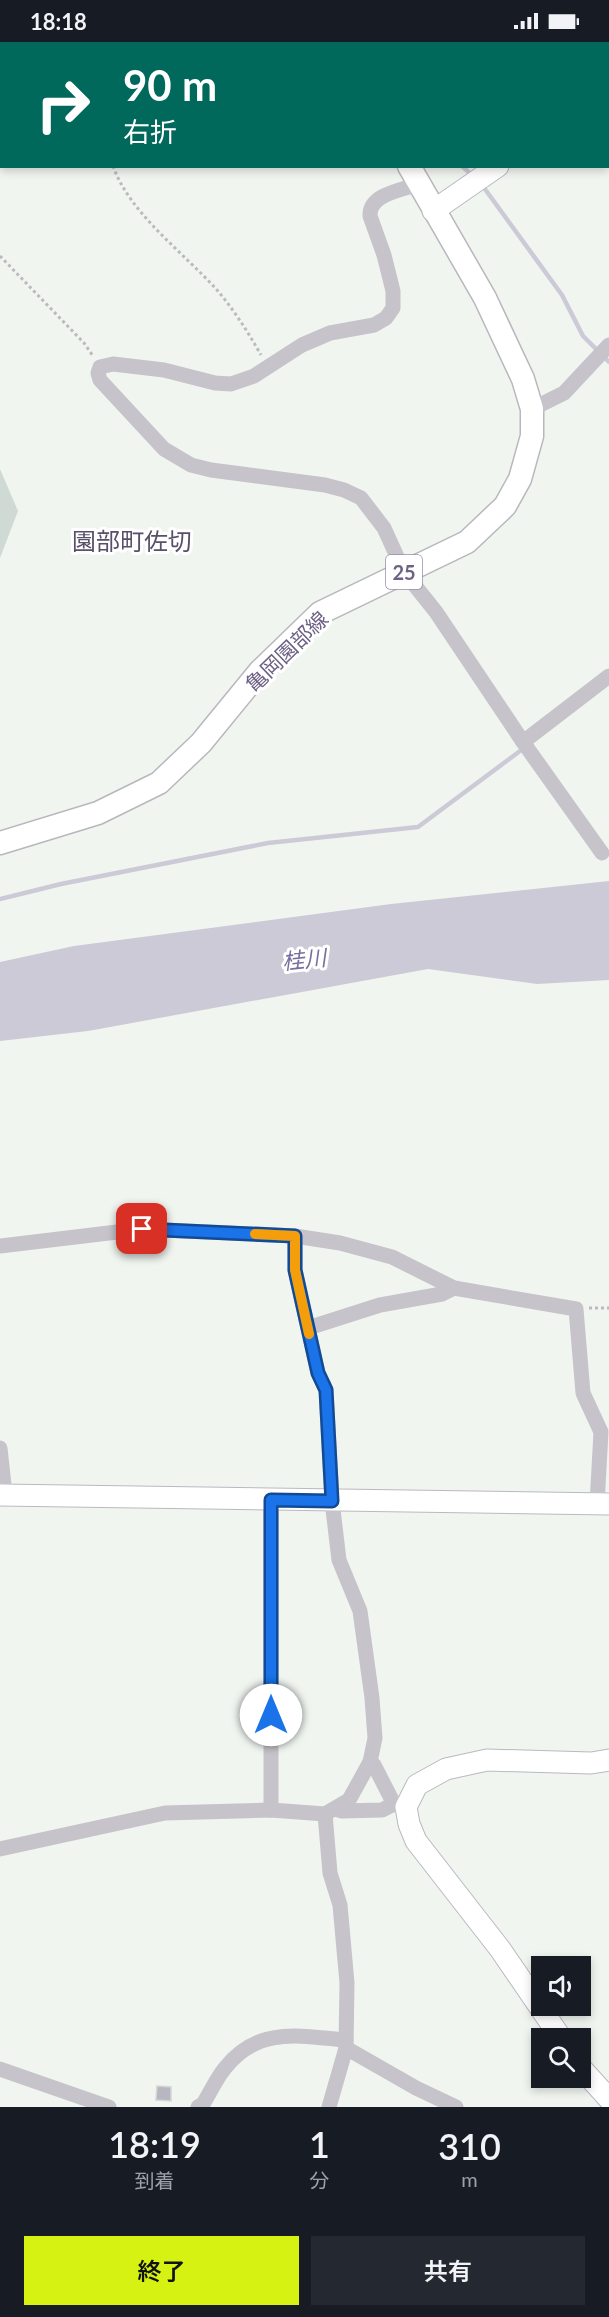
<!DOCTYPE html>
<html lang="ja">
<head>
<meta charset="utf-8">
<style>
	body { margin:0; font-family:Lato,"Noto Sans JP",sans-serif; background:#242831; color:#f1f3f6; height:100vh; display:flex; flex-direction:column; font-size:22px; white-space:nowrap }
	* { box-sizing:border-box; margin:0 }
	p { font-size:20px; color:#9ea1a6 }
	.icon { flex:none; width:33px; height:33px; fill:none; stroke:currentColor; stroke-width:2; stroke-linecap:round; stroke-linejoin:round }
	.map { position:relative; height:2065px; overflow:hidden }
	.sheet { display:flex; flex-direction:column; background:#171b24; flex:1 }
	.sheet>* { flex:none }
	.banner { position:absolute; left:0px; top:0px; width:609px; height:126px; box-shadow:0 3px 9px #0003; background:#00695c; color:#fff; overflow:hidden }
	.tools { position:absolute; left:531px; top:1914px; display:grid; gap:12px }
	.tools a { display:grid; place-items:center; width:60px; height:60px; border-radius:0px; background:#171b24; box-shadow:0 3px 9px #0003; font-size:30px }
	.pin { position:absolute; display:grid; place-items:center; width:51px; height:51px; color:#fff; margin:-26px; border-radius:12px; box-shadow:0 3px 9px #0006 }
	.me { position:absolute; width:66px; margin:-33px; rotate:0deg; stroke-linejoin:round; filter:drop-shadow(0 0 4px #0008) }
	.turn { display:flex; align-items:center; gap:21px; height:126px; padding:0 24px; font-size:27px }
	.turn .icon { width:78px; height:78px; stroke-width:2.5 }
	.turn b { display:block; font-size:42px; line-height:51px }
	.eta { display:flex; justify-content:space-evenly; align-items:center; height:102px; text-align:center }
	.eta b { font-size:36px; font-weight:600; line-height:42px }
	.cta { display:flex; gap:12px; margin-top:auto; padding:12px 24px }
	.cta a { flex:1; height:69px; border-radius:0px; background:#d6f213; color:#111; font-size:24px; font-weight:600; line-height:69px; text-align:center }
	.cta a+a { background:#242831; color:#f1f3f6 }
	.status { display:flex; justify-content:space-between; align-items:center; height:42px; padding:0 30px; background:#171b24; direction:ltr }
	.status svg { height:16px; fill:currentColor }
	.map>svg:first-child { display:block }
</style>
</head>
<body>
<div class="status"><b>18:18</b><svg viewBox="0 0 49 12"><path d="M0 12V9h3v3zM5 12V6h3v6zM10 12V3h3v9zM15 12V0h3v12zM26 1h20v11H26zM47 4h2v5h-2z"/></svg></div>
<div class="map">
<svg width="609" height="2065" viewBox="0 0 609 2065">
	<rect width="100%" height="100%" fill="#f0f5f0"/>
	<polygon fill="#cfdad5" points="0,427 18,469 0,516"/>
	<polygon fill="#cccad6" points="609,839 609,938 537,942 428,927 88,989 0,999 0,920 74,904 391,862"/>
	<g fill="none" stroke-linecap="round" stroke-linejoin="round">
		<g stroke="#cccad6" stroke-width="4.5">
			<polyline points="372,0 372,2"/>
			<polyline points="462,124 474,135"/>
			<polyline points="482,143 562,253 583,294 609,320"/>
			<polyline points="0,857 61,842 268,801 418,785 520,709"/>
		</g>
	</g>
	<polygon fill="#b8b6c0" stroke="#d3d6d3" stroke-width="1.5" points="157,2044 171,2045 171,2059 156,2058"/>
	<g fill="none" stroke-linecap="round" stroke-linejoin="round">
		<g stroke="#bbb8c1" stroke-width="23">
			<g id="secondary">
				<polyline points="608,50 609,49"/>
				<polyline points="433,169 498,124"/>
				<polyline points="0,1453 609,1462"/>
				<polyline points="561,1996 500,1907 416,1799 409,1782 406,1765 417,1743 446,1727 487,1718 591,1721 609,1718"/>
				<polyline points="580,2025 609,2057"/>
			</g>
		</g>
		<g stroke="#b9b6be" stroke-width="25">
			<g id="primary">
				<polyline points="347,0 348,2"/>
				<polyline points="0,801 98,771 159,741 201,701 260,629 320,571 467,500 505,464 520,437 532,394 532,367 523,337 485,256 409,124"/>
			</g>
		</g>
		<g stroke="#bcbabf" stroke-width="3" stroke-dasharray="3 3" stroke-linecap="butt">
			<polyline points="109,2 109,0"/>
			<path d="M113,124C130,172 183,210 217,248C234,268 248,290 261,313"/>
			<polyline points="0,214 84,301 93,314"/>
			<polyline points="589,1266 609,1266"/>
		</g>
		<g stroke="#c6c3ca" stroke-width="15">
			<path d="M419,142C402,148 369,152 370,174L384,213L393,249V266L386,276L374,283L330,291L302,303L254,334L231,342L215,341L164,328L113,322L100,325L98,331L100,338L164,407L191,423L211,428L325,443L344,448L361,456L384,486L404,530L436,570L523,700L602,811"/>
			<polyline points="532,367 564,351 609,303"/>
			<polyline points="523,700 609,634"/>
			<polyline points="0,1204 142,1187 295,1194 340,1201 392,1215 454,1246 576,1267 583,1351 601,1390 597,1462"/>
			<polyline points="308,1286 380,1263 442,1252 454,1246"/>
			<polyline points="0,1406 5,1452"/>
			<polyline points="370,1720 374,1723 394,1762 406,1765"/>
			<polyline points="335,1767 342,1769 382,1768 394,1762"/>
			<polyline points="271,1768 271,1458"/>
			<polyline points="325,1772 330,1831 340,1863 347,1941 346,2006 329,2065"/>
			<polyline points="0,1807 165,1771 271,1768 325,1772 349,1758 370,1720 375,1696 372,1656 360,1569 339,1518 332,1459 326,1348 318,1331 295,1228 295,1194"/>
			<polyline points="346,2006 416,2046 456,2065"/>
			<polyline points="0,2027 109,2065"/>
			<path d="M198,2065L203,2062C210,2051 216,2037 225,2026C258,1984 299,1994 346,1998"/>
		</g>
		<use href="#secondary" stroke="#fff" stroke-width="21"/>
		<use href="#primary" stroke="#fff" stroke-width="22"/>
	</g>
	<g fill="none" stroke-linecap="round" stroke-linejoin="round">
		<g stroke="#114b97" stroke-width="15">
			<polyline id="route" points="142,1187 295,1194 295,1228 318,1331 326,1348 332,1459 271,1458 271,1673"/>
		</g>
		<use href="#route" stroke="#1a73e8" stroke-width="10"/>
		<polyline stroke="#f59e0b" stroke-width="10" points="255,1192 295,1194 295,1228 309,1292"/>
	</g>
	<g text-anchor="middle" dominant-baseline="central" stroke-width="6" stroke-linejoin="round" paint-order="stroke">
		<rect fill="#fff" stroke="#9990a9" stroke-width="1.5" x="386" y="513" width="36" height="34" rx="4.5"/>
		<g font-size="20" font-weight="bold" fill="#6d6184">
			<text x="404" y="530">25</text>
		</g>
		<g font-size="21" fill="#6d6184" stroke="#fff">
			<text transform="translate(286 609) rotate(-44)">亀岡園部線</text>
		</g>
		<g font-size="22" font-style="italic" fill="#776f9e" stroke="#fff">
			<text transform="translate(304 917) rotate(-6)">桂川</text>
		</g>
		<g font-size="24" fill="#584f68" stroke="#fff">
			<text x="132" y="498">園部町佐切</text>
		</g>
	</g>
</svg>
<div class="tools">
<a><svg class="icon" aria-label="sound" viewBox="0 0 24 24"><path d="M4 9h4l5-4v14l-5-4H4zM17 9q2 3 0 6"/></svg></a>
<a><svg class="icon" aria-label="search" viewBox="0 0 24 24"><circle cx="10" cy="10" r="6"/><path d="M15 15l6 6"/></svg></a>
</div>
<div class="pin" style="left:142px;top:1187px;background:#d93025"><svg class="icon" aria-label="arrive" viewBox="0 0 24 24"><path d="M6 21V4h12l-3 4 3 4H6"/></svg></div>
<svg class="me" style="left:271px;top:1673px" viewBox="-20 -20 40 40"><circle r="19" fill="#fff"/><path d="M0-13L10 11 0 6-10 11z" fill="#1a73e8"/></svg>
<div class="banner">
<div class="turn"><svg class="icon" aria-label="right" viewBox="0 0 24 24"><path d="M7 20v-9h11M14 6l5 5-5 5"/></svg><div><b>90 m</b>右折</div></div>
</div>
</div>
<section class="sheet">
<div class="eta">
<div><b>18:19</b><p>到着</p></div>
<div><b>1</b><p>分</p></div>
<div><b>310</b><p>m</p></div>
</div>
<div class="cta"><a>終了</a><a>共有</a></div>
</section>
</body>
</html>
